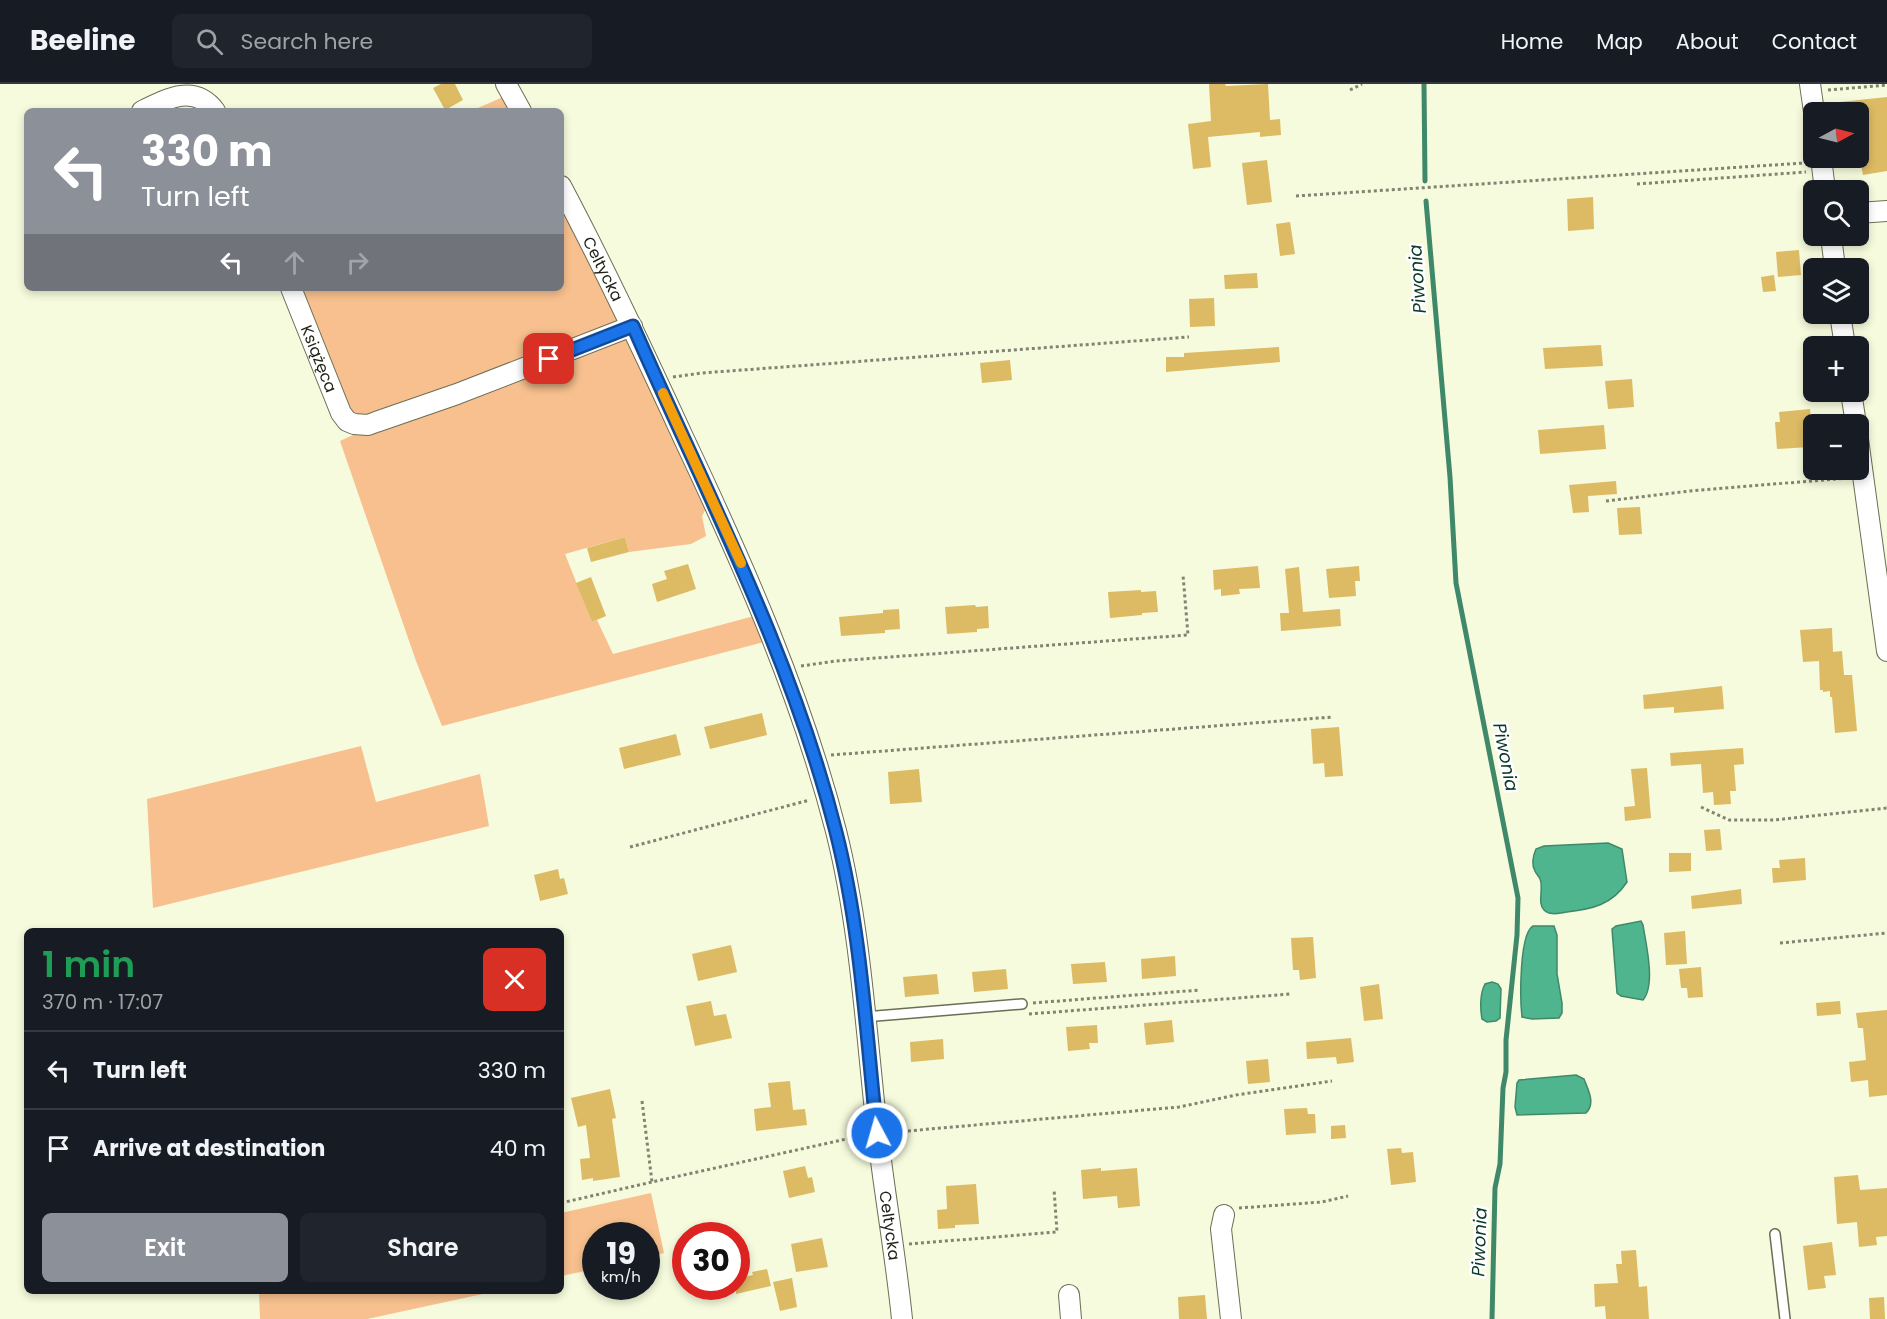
<!DOCTYPE html>
<html lang="en">
<head>
<meta charset="utf-8">
<style>
	body { margin:0; font-family:Poppins,sans-serif; background:#20242c; color:#f1f3f6; height:100vh; display:flex; flex-direction:column; font-size:22px; white-space:nowrap }
	* { box-sizing:border-box; margin:0 }
	p { font-size:20px; color:#9ea1a6 }
	.icon { flex:none; width:33px; height:33px; fill:none; stroke:currentColor; stroke-width:2; stroke-linecap:round; stroke-linejoin:round }
	.map { position:relative; flex:1; overflow:hidden }
	.drawer { position:absolute; left:24px; top:844px; width:540px; height:366px; display:flex; flex-direction:column; background:#171b24; border-radius:9px; box-shadow:0 3px 9px #0003 }
	.drawer>* { flex:none }
	.banner { position:absolute; left:24px; top:24px; width:540px; height:183px; border-radius:9px; box-shadow:0 3px 9px #0003; background:#8c9099; color:#fff; overflow:hidden }
	.needle { width:39px; rotate:83deg }
	.buttons { position:absolute; left:1803px; top:18px; display:grid; gap:12px }
	.buttons a { display:grid; place-items:center; width:66px; height:66px; border-radius:9px; background:#171b24; box-shadow:0 3px 9px #0003; font-size:30px }
	.speed { position:absolute; left:582px; top:1138px; display:flex; gap:12px; font-size:30px; font-weight:700; text-align:center }
	.speed>* { display:grid; place-content:center; width:78px; height:78px; border-radius:50%; background:#171b24; box-shadow:0 3px 9px #0003; line-height:1 }
	.speed small { font-size:15px; font-weight:400 }
	.speed .limit { border:9px solid #d22; background:#fff; color:#111 }
	.pin { position:absolute; display:grid; place-items:center; width:51px; height:51px; color:#fff; margin:-26px; border-radius:12px; box-shadow:0 3px 9px #0006 }
	.me { position:absolute; width:66px; margin:-33px; rotate:354deg; stroke-linejoin:round; filter:drop-shadow(0 0 4px #0008) }
	.turn { display:flex; align-items:center; gap:21px; height:126px; padding:0 18px; font-size:27px }
	.turn .icon { width:78px; height:78px; stroke-width:2.5 }
	.turn b { display:block; font-size:42px; line-height:51px }
	.lanes { display:flex; align-items:center; height:57px; padding:0 18px; background:#0003; justify-content:center; gap:30px; direction:ltr }
	.lanes .off { opacity:.35 }
	.round { display:grid; place-items:center; flex:none; width:63px; height:63px; border-radius:9px; background:#20242c }
	.summary { display:flex; align-items:center; justify-content:space-between; height:102px; padding:0 18px }
	h1 { font-size:36px; font-weight:600; line-height:45px; color:#1e9e55 }
	.action { display:flex; gap:12px; margin-top:auto; padding:12px 18px }
	.action a { flex:1; height:69px; border-radius:9px; background:#8c9099; color:#fff; font-size:24px; font-weight:600; line-height:69px; text-align:center }
	.action a+a { background:#20242c; color:#f1f3f6 }
	ul { padding:0; list-style:none }
	li { display:flex; align-items:center; gap:18px; height:78px; padding:0 18px; border-top:2px solid #363941 }
	li div { flex:1 }
	li b { display:block; font-size:22px }
	li em { font-style:normal }
	header { display:flex; align-items:center; gap:36px; box-sizing:border-box; height:84px; padding:0 30px; background:#171b24; border-bottom:2px solid #363941 }
	header strong { font-size:28px }
	nav { display:flex; gap:33px; margin-inline-start:auto; font-size:21px }
	.search { width:420px; height:54px; background:#20242c; display:flex; align-items:center; gap:15px; box-sizing:border-box; padding:0 21px; border-radius:9px; color:#9ea1a6; font-size:22px }
	.map>svg:first-child { display:block }
</style>
</head>
<body>
<header>
<strong>Beeline</strong>
<div class="search"><svg class="icon" aria-label="search" viewBox="0 0 24 24"><circle cx="10" cy="10" r="6"/><path d="M15 15l6 6"/></svg>Search here</div>
<nav><a>Home</a><a>Map</a><a>About</a><a>Contact</a></nav>
</header>
<div class="map">
<svg width="1887" height="1235" viewBox="0 0 1887 1235">
	<rect width="100%" height="100%" fill="#f6fbdd"/>
	<g fill="#f7c08e">
		<polygon points="503,13 510,27 471,27"/>
		<polygon points="561,123 618,233 615,241 368,335 349,330 296,204 561,204"/>
		<polygon points="620,254 631,258 707,423 702,432 706,452 691,460 629,468 625,453 565,470 592,538 597,536 613,570 754,532 764,558 442,642 416,577 340,357 355,350"/>
		<polygon points="361,662 376,718 480,690 489,742 153,824 147,715"/>
		<polygon points="651,1109 664,1169 647,1173 646,1152 596,1152 595,1185 561,1192 561,1129"/>
		<polygon points="259,1208 492,1208 367,1235 260,1235"/>
	</g>
	<g fill="#4eb58e" stroke="#40886a" stroke-width="1.5">
		<path d="M1608,759L1622,765L1627,798C1612,821 1592,825 1567,828C1559,829 1550,832 1544,826C1537,819 1544,804 1540,795C1539,792 1536,790 1535,787C1531,780 1533,772 1536,765L1544,762Z"/>
		<path d="M1641,837L1643,841C1646,860 1656,901 1643,916L1621,912L1617,909L1612,845L1616,842Z"/>
		<path d="M1533,842H1554L1557,851V890L1562,919V929L1559,934L1532,935L1522,933C1520,916 1519,850 1533,842Z"/>
		<path d="M1492,898L1498,900L1501,905L1500,934L1496,937L1487,938L1482,935C1480,924 1480,909 1485,900Z"/>
		<path d="M1576,991L1584,995C1588,1006 1596,1019 1586,1029L1517,1031L1515,1023L1517,999L1519,996Z"/>
	</g>
	<g fill="none" stroke-linecap="round" stroke-linejoin="round">
		<g stroke="#40886a" stroke-width="5">
			<polyline points="1424,0 1425,97"/>
			<polyline points="1426,117 1450,393 1456,499 1518,814 1517,851 1506,956 1506,988 1503,1004 1500,1080 1495,1104 1492,1235"/>
		</g>
	</g>
	<g fill="#ddbb64">
		<polygon points="441,0 455,0 463,16 445,26 433,4"/>
		<polygon points="1209,0 1225,0 1226,2 1268,0 1270,36 1280,35 1281,51 1260,53 1260,48 1208,53 1211,83 1193,85 1188,40 1211,37"/>
		<polygon points="1887,13 1887,87 1863,91 1859,70 1862,70 1858,50 1858,28 1830,28 1830,19"/>
		<polygon points="1267,76 1272,118 1247,121 1242,79"/>
		<polygon points="1593,113 1594,145 1568,147 1567,115"/>
		<polygon points="1290,138 1295,170 1280,172 1276,140"/>
		<polygon points="1799,166 1801,191 1778,193 1776,168"/>
		<polygon points="1257,189 1258,204 1225,205 1224,191"/>
		<polygon points="1774,191 1776,207 1763,208 1761,193"/>
		<polygon points="1214,214 1215,242 1190,243 1189,215"/>
		<polygon points="1601,261 1603,282 1545,285 1543,264"/>
		<polygon points="1279,263 1280,278 1166,288 1166,273 1184,273 1184,269"/>
		<polygon points="1010,276 1012,296 982,299 980,279"/>
		<polygon points="1632,295 1634,323 1608,325 1605,297"/>
		<polygon points="1810,325 1812,349 1809,349 1810,363 1777,365 1775,338 1780,338 1779,328"/>
		<polygon points="1604,341 1606,365 1540,370 1538,346"/>
		<polygon points="1616,397 1617,410 1588,412 1589,428 1573,429 1569,401"/>
		<polygon points="1640,423 1642,450 1619,451 1617,424"/>
		<polygon points="625,453 629,468 591,478 587,464"/>
		<polygon points="688,480 696,505 657,518 652,500 667,495 664,487"/>
		<polygon points="1258,482 1260,504 1239,505 1240,510 1221,512 1221,505 1214,506 1213,486"/>
		<polygon points="1359,482 1360,497 1355,497 1356,512 1329,514 1326,485"/>
		<polygon points="1299,483 1303,528 1340,525 1341,542 1281,547 1280,529 1289,529 1285,485"/>
		<polygon points="591,493 606,532 592,538 576,499"/>
		<polygon points="1141,506 1141,508 1156,507 1158,528 1142,529 1142,531 1110,534 1108,508"/>
		<polygon points="975,521 976,523 988,522 989,544 977,545 977,548 947,550 945,523"/>
		<polygon points="899,525 900,545 885,546 885,549 841,552 839,533 883,529 883,526"/>
		<polygon points="1832,544 1833,568 1842,567 1844,591 1852,591 1857,647 1835,649 1832,613 1830,613 1830,607 1823,608 1823,606 1820,606 1819,577 1803,578 1800,546"/>
		<polygon points="1722,602 1724,625 1674,629 1674,623 1644,625 1643,611"/>
		<polygon points="762,629 767,651 710,665 704,643"/>
		<polygon points="1339,643 1343,692 1325,693 1324,679 1313,680 1311,645"/>
		<polygon points="676,650 681,671 624,685 619,664"/>
		<polygon points="1743,664 1744,680 1734,681 1736,707 1730,707 1731,720 1714,721 1713,708 1703,709 1701,680 1671,682 1670,669"/>
		<polygon points="1647,684 1651,734 1625,737 1624,723 1635,722 1631,685"/>
		<polygon points="919,685 922,718 890,720 888,688"/>
		<polygon points="1720,745 1722,766 1706,767 1704,746"/>
		<polygon points="1669,769 1691,769 1691,787 1669,788"/>
		<polygon points="1805,774 1806,796 1773,799 1772,784 1780,784 1779,776"/>
		<polygon points="558,785 560,795 564,794 568,810 540,817 534,791"/>
		<polygon points="1741,805 1742,820 1692,825 1691,812"/>
		<polygon points="1685,847 1687,880 1666,881 1664,849"/>
		<polygon points="1313,853 1316,894 1300,896 1299,886 1293,886 1291,854"/>
		<polygon points="731,861 737,888 698,897 692,870"/>
		<polygon points="1175,872 1176,892 1142,895 1141,875"/>
		<polygon points="1105,878 1107,898 1073,900 1071,880"/>
		<polygon points="1701,883 1703,913 1688,914 1687,904 1681,904 1679,885"/>
		<polygon points="1006,885 1008,905 974,908 972,888"/>
		<polygon points="937,890 939,910 905,913 903,893"/>
		<polygon points="1379,900 1383,935 1364,937 1360,903"/>
		<polygon points="711,917 714,932 726,930 732,954 695,962 686,922"/>
		<polygon points="1840,917 1841,930 1817,932 1816,919"/>
		<polygon points="1887,926 1887,1011 1869,1013 1868,996 1851,998 1849,978 1866,976 1863,944 1858,944 1856,929"/>
		<polygon points="1172,936 1174,958 1146,961 1144,939"/>
		<polygon points="1097,941 1098,959 1089,959 1090,965 1068,967 1066,943"/>
		<polygon points="1351,954 1354,978 1337,980 1336,973 1307,975 1306,958"/>
		<polygon points="943,955 944,975 911,978 910,958"/>
		<polygon points="1268,975 1270,998 1248,1000 1246,977"/>
		<polygon points="790,997 793,1026 805,1025 807,1041 756,1047 754,1025 771,1023 768,999"/>
		<polygon points="610,1005 616,1034 612,1035 620,1093 593,1097 593,1094 582,1096 580,1075 590,1074 586,1041 578,1043 571,1014"/>
		<polygon points="1307,1024 1308,1030 1315,1030 1316,1049 1286,1051 1284,1025"/>
		<polygon points="1345,1041 1346,1054 1331,1055 1331,1042"/>
		<polygon points="1401,1064 1402,1069 1413,1068 1416,1098 1391,1101 1387,1065"/>
		<polygon points="805,1082 808,1094 812,1093 815,1108 789,1114 783,1087"/>
		<polygon points="1101,1084 1101,1087 1137,1084 1140,1122 1118,1124 1117,1112 1083,1115 1081,1086"/>
		<polygon points="1858,1091 1860,1106 1887,1104 1887,1152 1876,1153 1877,1161 1859,1163 1857,1138 1837,1140 1834,1093"/>
		<polygon points="976,1100 979,1140 955,1141 955,1144 938,1145 937,1126 947,1125 946,1102"/>
		<polygon points="822,1154 828,1183 796,1188 791,1160"/>
		<polygon points="1832,1158 1836,1191 1824,1192 1826,1204 1808,1206 1803,1162"/>
		<polygon points="1636,1166 1639,1203 1647,1202 1649,1235 1606,1235 1605,1222 1595,1223 1594,1200 1618,1199 1616,1180 1622,1180 1621,1167"/>
		<polygon points="767,1185 771,1202 736,1210 736,1195 753,1191 752,1188"/>
		<polygon points="792,1194 797,1223 780,1227 773,1198"/>
		<polygon points="1205,1211 1207,1235 1179,1235 1178,1213"/>
		<polygon points="1884,1213 1885,1235 1870,1235 1869,1214"/>
	</g>
	<g fill="none" stroke-linecap="round" stroke-linejoin="round">
		<g stroke="#6b6f55" stroke-width="12">
			<g id="lane">
				<polyline points="864,933 1022,920"/>
				<polyline points="1775,1150 1785,1235"/>
			</g>
		</g>
		<g stroke="#6b6f55" stroke-width="22">
			<g id="street">
				<polyline points="506,0 521,27"/>
				<polyline points="1810,0 1814,28"/>
				<path d="M142,27C168,14 195,0 215,27"/>
				<polyline points="1821,74 1825,106"/>
				<path id="s1" d="M561,102C605,185 645,270 684,355C744,482 801,611 836,747C859,838 865,933 875,1027C882,1096 895,1165 902,1235"/>
				<polyline points="1858,129 1887,127"/>
				<polyline points="1831,152 1835,184"/>
				<path id="s2" d="M291,204L341,329L347,337L354,340L368,341L376,338L457,310L632,242"/>
				<polyline points="1840,230 1845,262"/>
				<polyline points="1851,308 1856,340"/>
				<polyline points="1858,355 1887,567"/>
				<polyline points="1224,1131 1221,1145 1231,1235"/>
				<polyline points="1069,1211 1071,1235"/>
			</g>
		</g>
		<g stroke="#818471" stroke-width="3" stroke-dasharray="3 3" stroke-linecap="butt">
			<polyline points="1350,6 1362,0"/>
			<polyline points="1828,6 1887,1"/>
			<polyline points="1637,100 1806,88"/>
			<polyline points="1296,112 1804,79"/>
			<polyline points="673,293 702,289 1189,253"/>
			<polyline points="1606,417 1690,407 1847,394"/>
			<polyline points="801,582 836,577 1188,551 1183,491"/>
			<polyline points="831,671 1333,633"/>
			<polyline points="1701,723 1729,736 1774,736 1887,724"/>
			<polyline points="630,763 810,716"/>
			<polyline points="1780,859 1887,849"/>
			<polyline points="1033,919 1200,906"/>
			<polyline points="1029,930 1290,910"/>
			<polyline points="642,1017 652,1098 860,1052"/>
			<polyline points="896,1048 1179,1023 1236,1011 1332,997"/>
			<polyline points="561,1119 652,1098"/>
			<polyline points="1239,1124 1322,1118 1348,1112"/>
			<polyline points="909,1160 1057,1148 1054,1105"/>
		</g>
		<use href="#lane" stroke="#fff" stroke-width="9"/>
		<use href="#street" stroke="#fff" stroke-width="20"/>
	</g>
	<g fill="none" stroke-linecap="round" stroke-linejoin="round">
		<g stroke="#114b97" stroke-width="15">
			<path id="route" d="M549,275L633,242C706,409 791,570 836,748C861,846 866,949 877,1049"/>
		</g>
		<use href="#route" stroke="#1a73e8" stroke-width="10"/>
		<polyline stroke="#f59e0b" stroke-width="10" points="663,309 741,479"/>
	</g>
	<g text-anchor="middle" dominant-baseline="central" stroke-width="5" stroke-linejoin="round" paint-order="stroke">
		<g font-size="16" fill="#1f2016" stroke="#fff">
			<text stroke="none"><textPath href="#s1" startOffset="93">Celtycka</textPath></text>
			<text stroke="none"><textPath href="#s2" startOffset="76">Książęca</textPath></text>
			<text stroke="none"><textPath href="#s1" startOffset="1101">Celtycka</textPath></text>
		</g>
		<g font-size="18" font-style="italic" fill="#0a3929" stroke="#fff">
			<text transform="translate(1417 195) rotate(-94)">Piwonia</text>
			<text transform="translate(1506 673) rotate(79)">Piwonia</text>
			<text transform="translate(1479 1158) rotate(-88)">Piwonia</text>
		</g>
	</g>
</svg>
<div class="buttons">
<a><svg class="needle" viewBox="-14 -14 28 28"><path d="M0-13l5 13h-10z" fill="#e53935"/><path d="M0 13l5-13h-10z" fill="#9ea1a6"/></svg></a>
<a><svg class="icon" aria-label="search" viewBox="0 0 24 24"><circle cx="10" cy="10" r="6"/><path d="M15 15l6 6"/></svg></a>
<a><svg class="icon" aria-label="layers" viewBox="0 0 24 24"><path d="M12 4l9 5-9 5-9-5zM3 14l9 5 9-5"/></svg></a>
<a>+</a>
<a>−</a>
</div>
<div class="speed"><div>19<small>km/h</small></div><div class="limit">30</div></div>
<div class="pin" style="left:549px;top:275px;background:#d93025"><svg class="icon" aria-label="arrive" viewBox="0 0 24 24"><path d="M6 21V4h12l-3 4 3 4H6"/></svg></div>
<svg class="me" style="left:877px;top:1049px" viewBox="-20 -20 40 40"><circle r="17" fill="#1a73e8" stroke="#fff" stroke-width="3"/><path d="M0-11L8 9 0 5-8 9z" fill="#fff"/></svg>
<div class="banner">
<div class="turn"><svg class="icon" aria-label="left" viewBox="0 0 24 24"><path d="M17 20v-9H6M10 6l-5 5 5 5"/></svg><div><b>330 m</b>Turn left</div></div>
<div class="lanes"><svg class="icon" aria-label="left" viewBox="0 0 24 24"><path d="M17 20v-9H6M10 6l-5 5 5 5"/></svg><svg class="icon off" aria-label="ahead" viewBox="0 0 24 24"><path d="M12 20V5M6 11l6-6 6 6"/></svg><svg class="icon off" aria-label="right" viewBox="0 0 24 24"><path d="M7 20v-9h11M14 6l5 5-5 5"/></svg></div>
</div>
<section class="drawer">
<div class="summary"><div><h1>1 min</h1><p>370 m · 17:07</p></div><a class="round" style="background:#d93025;color:#fff"><svg class="icon" aria-label="close" viewBox="0 0 24 24"><path d="M6 6l12 12M18 6L6 18"/></svg></a></div>
<ul>
<li><svg class="icon" aria-label="left" viewBox="0 0 24 24"><path d="M17 20v-9H6M10 6l-5 5 5 5"/></svg><div><b>Turn left</b></div><em>330 m</em></li>
<li><svg class="icon" aria-label="arrive" viewBox="0 0 24 24"><path d="M6 21V4h12l-3 4 3 4H6"/></svg><div><b>Arrive at destination</b></div><em>40 m</em></li>
</ul>
<div class="action"><a>Exit</a><a>Share</a></div>
</section>
</div>
</body>
</html>
